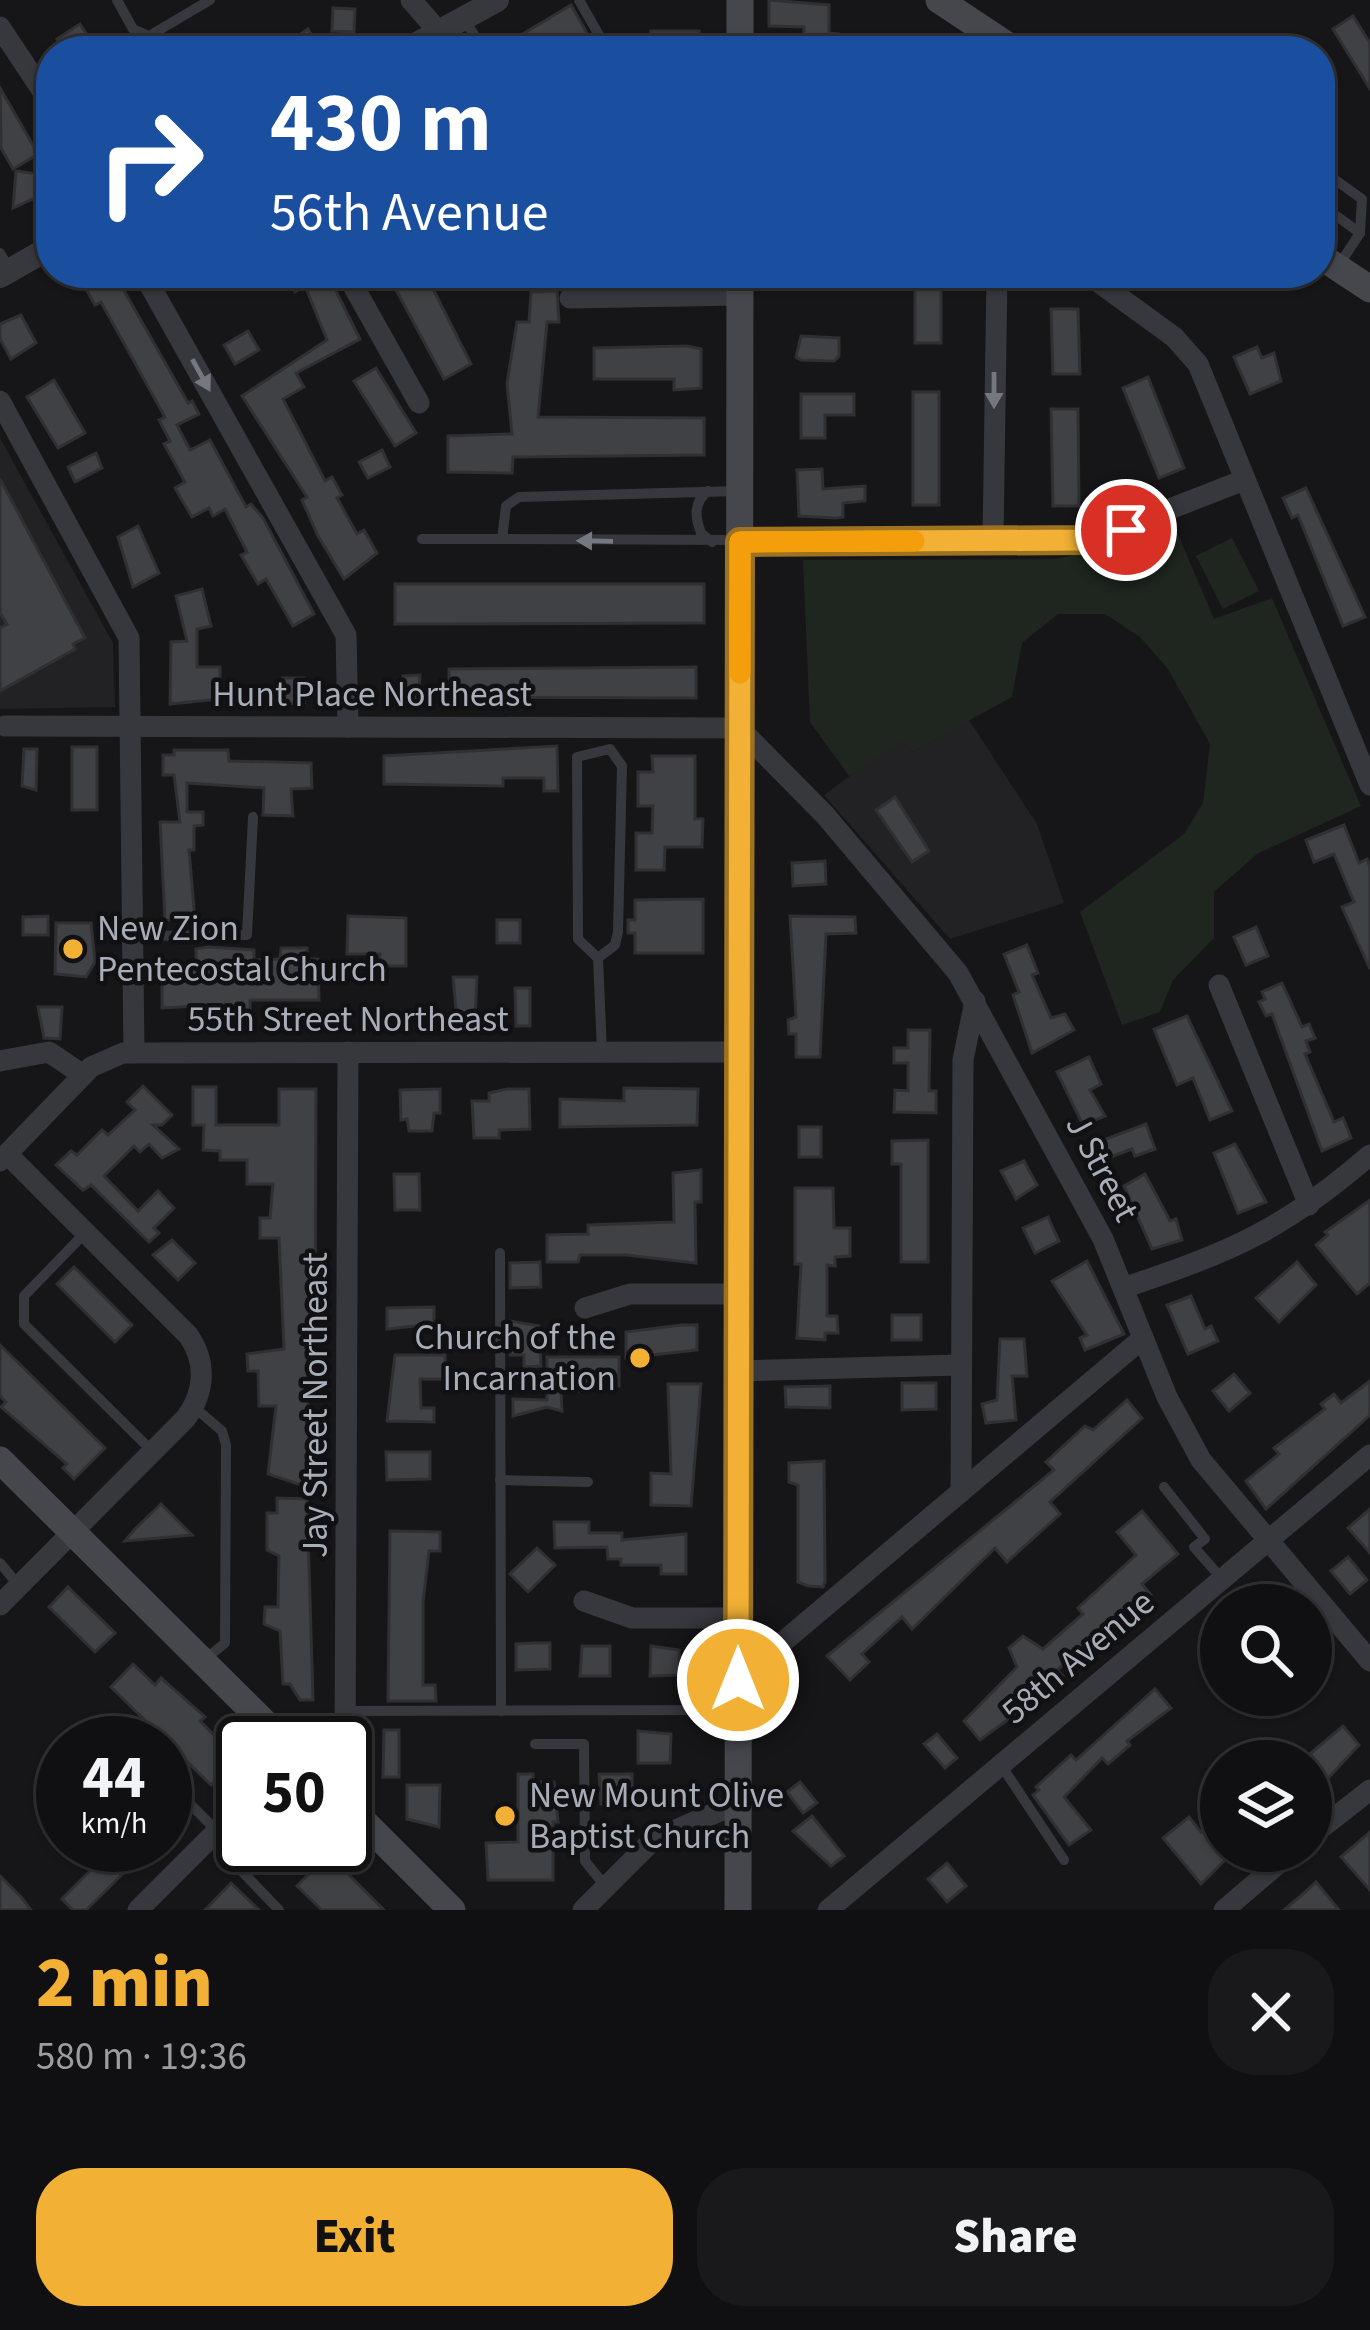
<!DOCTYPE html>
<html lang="en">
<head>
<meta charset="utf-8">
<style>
	body { margin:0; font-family:"Source Sans 3",sans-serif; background:#19191b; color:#f1f3f6; height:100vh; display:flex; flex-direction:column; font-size:45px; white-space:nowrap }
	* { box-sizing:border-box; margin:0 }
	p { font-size:39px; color:#9c9d9f }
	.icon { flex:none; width:66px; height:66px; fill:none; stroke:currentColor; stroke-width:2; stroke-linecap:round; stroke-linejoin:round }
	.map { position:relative; height:1910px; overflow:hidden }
	.sheet { display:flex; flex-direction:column; background:#101012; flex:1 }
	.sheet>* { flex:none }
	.top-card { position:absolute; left:36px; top:36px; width:1299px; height:252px; border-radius:48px; box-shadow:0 3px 9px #0004,0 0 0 3px #303032; background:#1a4fa0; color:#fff; overflow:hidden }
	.controls { position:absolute; left:1200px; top:1584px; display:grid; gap:24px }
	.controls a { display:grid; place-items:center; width:132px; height:132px; border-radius:50%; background:#101012; box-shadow:0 3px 9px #0004,0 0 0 3px #303032; font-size:60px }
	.speed { position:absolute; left:36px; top:1716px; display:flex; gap:24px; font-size:60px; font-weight:700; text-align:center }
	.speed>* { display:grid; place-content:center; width:156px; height:156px; border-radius:50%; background:#101012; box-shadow:0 3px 9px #0004,0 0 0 3px #303032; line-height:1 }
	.speed small { font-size:30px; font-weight:400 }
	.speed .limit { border:6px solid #111; border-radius:18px; background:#fff; color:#111 }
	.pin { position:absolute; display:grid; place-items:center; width:102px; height:102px; color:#fff; margin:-51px; border:6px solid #fff; border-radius:50%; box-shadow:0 3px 12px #0007 }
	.me { position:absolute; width:132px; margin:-66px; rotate:0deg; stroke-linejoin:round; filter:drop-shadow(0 0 9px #0008) }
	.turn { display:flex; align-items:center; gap:42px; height:252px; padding:0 36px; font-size:54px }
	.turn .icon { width:156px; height:156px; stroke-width:2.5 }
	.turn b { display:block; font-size:84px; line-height:102px }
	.round { display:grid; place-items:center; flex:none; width:126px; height:126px; border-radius:48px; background:#19191b }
	.head { display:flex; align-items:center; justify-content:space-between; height:204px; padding:0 36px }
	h1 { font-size:72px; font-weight:800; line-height:90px; color:#f2b134 }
	.primary-button { display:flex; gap:24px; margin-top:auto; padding:24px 36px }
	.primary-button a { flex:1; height:138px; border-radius:48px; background:#f2b134; color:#111; font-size:48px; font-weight:800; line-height:138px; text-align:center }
	.primary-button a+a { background:#19191b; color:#f1f3f6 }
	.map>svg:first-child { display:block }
</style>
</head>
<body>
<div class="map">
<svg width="1370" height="1910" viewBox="0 0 1370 1910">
	<rect width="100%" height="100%" fill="#161618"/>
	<g fill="#222225">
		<polygon points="0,438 113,643 115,707 0,709"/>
		<polygon points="967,717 1037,824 1064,903 950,939 824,795 894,743 904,739 913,752"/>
	</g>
	<g fill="#1e261f">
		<polygon points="1177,532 1214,619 1272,598 1361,806 1257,854 1214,892 1214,938 1173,980 1160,1012 1122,1025 1080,912 1184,834 1203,803 1210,744 1168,669 1140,637 1105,614 1058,614 1022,643 1012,697 912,752 904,740 849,776 810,722 803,560 1056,559"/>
		<polygon points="1232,538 1259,591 1223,609 1196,556"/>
	</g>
	<g fill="#404145" stroke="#303034" stroke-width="3">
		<polygon points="769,0 829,5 829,33 839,34 839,48 804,51 804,27 769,26"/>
		<polygon points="571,5 597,51 577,51 570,41 553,51 523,51 516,38"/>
		<polygon points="333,8 355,9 354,32 332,31"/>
		<polygon points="1353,16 1370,43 1370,89 1333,29"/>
		<polygon points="80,24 93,44 64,51 57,39"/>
		<polygon points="308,29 321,51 272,51 298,36"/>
		<rect x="651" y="31" width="48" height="20"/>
		<polygon points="0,88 38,154 13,169 1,148"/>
		<polygon points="16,171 51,176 51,200 35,198 13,208"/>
		<polygon points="96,273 114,273 188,403 192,401 199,414 177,425 190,450 210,440 246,507 251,504 263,518 314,614 293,626 266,579 258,584 241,555 247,552 225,509 213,516 209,508 192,517 175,488 185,482 164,444 170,441 159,420 165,417 101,302 95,305 82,282"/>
		<polygon points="297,273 327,273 360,339 296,373 304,387 283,399 325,481 332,477 342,495 337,498 357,534 364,530 377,553 344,579 318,536 302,500 307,497 242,396 327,340 305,286 295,292 288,280"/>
		<polygon points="387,273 425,273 471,364 444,379"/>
		<rect x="915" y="273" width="26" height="70"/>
		<polygon points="557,291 559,322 547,322 538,417 704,418 704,455 513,457 512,473 448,472 448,436 512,434 507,383 517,322 529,322 531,292"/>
		<polygon points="1051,309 1078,309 1080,374 1053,374"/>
		<polygon points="21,315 36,343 11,359 0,339 0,324"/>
		<polygon points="248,331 259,350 235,364 224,345"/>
		<polygon points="801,336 839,338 839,356 834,361 801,360 796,357"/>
		<polygon points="687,346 701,349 701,388 674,390 674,379 594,379 594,348"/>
		<polygon points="1257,347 1262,358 1274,353 1281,381 1250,394 1234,357"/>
		<polygon points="376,368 416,433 395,446 354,381"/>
		<polygon points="1148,377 1184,468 1159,478 1123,388"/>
		<polygon points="54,380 85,433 58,448 27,397"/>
		<rect x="913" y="392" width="26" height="113"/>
		<polygon points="801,394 854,394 854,415 825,415 825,438 801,438"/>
		<polygon points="1051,409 1078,409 1079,506 1053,506"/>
		<polygon points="382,450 390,467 368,478 359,462"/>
		<polygon points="96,453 102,468 75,482 68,467"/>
		<polygon points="822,469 823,489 865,486 865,501 843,503 843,517 836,518 799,516 797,470"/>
		<polygon points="0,479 85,638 73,644 75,649 0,691 0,628 7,624 0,613"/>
		<polygon points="1306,488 1365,617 1343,626 1298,515 1292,518 1283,498"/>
		<polygon points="138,526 159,573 133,587 118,537"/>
		<polygon points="395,584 704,584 704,623 395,624"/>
		<polygon points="202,589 211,626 197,629 197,667 220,667 220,699 170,704 171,642 187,641 176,596"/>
		<polygon points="696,667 696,698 465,697 465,704 449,704 449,669"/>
		<polygon points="420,675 418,705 402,704 403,676"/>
		<polygon points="283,678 304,678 304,703 282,704"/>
		<polygon points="557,746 558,791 544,791 544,778 503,778 503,786 384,784 384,756"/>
		<rect x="72" y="747" width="25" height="63"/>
		<polygon points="24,749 37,749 36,790 22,786"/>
		<polygon points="174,750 228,750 229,761 311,763 312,788 291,789 293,816 263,815 264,788 187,783 187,812 203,812 203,825 194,826 194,850 189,850 195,920 165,920 160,822 180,822 174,775 163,775 163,755 174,755"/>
		<polygon points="652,756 695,756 695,819 703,819 702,847 665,847 664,870 636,870 636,833 652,833 653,806 638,806 638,772 653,772"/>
		<polygon points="895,797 929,851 912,862 876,810"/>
		<polygon points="1344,825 1359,863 1367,859 1370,867 1370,969 1342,907 1354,902 1334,854 1314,862 1306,840"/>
		<polygon points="825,861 826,884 793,886 792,863"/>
		<polygon points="703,899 703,953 635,953 635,933 628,933 628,920 635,920 635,900"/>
		<polygon points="48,916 48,935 23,935 23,917"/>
		<polygon points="348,916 406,918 406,966 380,966 380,954 347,954"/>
		<polygon points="790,916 855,917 856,933 826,934 820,1057 796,1057 796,1034 789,1034 788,1020 796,1017"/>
		<rect x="497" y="920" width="23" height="23"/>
		<polygon points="56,923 91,923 95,962 86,977 55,974"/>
		<polygon points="1256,927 1268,956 1246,965 1234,937"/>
		<polygon points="1027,945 1038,973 1032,975 1051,1018 1065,1014 1074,1030 1032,1053 1013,995 1019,992 1004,954"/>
		<polygon points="208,947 254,950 254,960 280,959 281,948 307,948 307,959 318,959 319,1000 250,1000 250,1018 198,1018 198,1006 162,1008 162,971 196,970 196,949"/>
		<polygon points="453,977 477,977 475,1020 457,1020"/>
		<polygon points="1282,983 1302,1027 1309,1024 1315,1038 1306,1041 1310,1052 1305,1054 1334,1122 1343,1118 1351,1138 1322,1151 1272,1014 1266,1016 1259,1002 1265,999 1262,992"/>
		<polygon points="515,988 530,988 530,1026 516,1026"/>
		<polygon points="38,1007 62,1007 60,1039 44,1038"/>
		<polygon points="1187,1016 1232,1111 1210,1120 1193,1078 1177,1085 1154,1029"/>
		<polygon points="908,1030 930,1030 929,1091 936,1091 936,1113 894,1112 895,1090 908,1091 908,1063 894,1063 894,1048 908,1048"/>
		<polygon points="1089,1057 1101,1084 1090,1090 1105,1116 1083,1125 1057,1072"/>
		<polygon points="143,1086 172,1115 162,1125 153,1125 179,1149 162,1158 149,1144 140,1152 134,1146 104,1176 138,1211 158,1191 174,1208 154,1228 159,1233 149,1242 91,1185 83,1190 56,1165 71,1151 77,1155 102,1130 108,1135 135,1110 127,1102"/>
		<polygon points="193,1087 216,1087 216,1125 279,1125 279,1089 316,1089 315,1318 308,1328 307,1368 310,1488 268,1474 276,1406 259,1406 258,1371 248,1371 247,1354 284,1349 279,1238 260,1238 260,1218 270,1218 273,1184 247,1184 247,1160 220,1160 220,1151 203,1150 204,1125 193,1125"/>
		<polygon points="624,1088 698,1089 697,1125 560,1127 560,1099 624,1101"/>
		<polygon points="440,1089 440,1113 434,1113 432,1131 409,1131 407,1119 401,1120 400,1090"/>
		<polygon points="507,1089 529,1089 530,1129 499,1130 499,1138 474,1138 472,1101 489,1101 489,1093"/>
		<polygon points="1146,1124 1155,1149 1135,1156 1132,1149 1097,1162 1090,1145"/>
		<rect x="799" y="1127" width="22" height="30"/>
		<polygon points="928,1140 928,1262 901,1262 901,1164 892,1164 892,1141"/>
		<polygon points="1235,1144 1266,1202 1238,1213 1214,1153"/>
		<polygon points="1024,1161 1037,1185 1016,1199 1001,1171"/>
		<polygon points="701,1170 701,1202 695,1202 696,1263 626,1255 580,1255 578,1262 547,1262 547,1235 588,1234 588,1225 674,1222 673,1173"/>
		<polygon points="394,1174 419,1174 420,1210 395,1210"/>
		<polygon points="1145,1174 1170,1221 1176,1219 1182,1240 1152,1249 1124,1186"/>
		<polygon points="795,1188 833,1188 834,1228 850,1228 850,1256 835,1257 835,1266 827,1265 827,1316 837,1316 838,1333 825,1333 825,1340 797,1338 801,1264 795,1264"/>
		<polygon points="1370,1200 1370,1283 1357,1294 1316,1245 1328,1235 1325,1232"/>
		<polygon points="1048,1217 1059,1241 1035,1253 1023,1228"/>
		<polygon points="172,1240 195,1263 178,1280 153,1255"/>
		<polygon points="1087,1261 1124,1334 1085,1350 1080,1338 1087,1335 1052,1281"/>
		<polygon points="540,1262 541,1287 510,1288 510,1263"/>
		<polygon points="1297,1262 1316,1285 1279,1322 1256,1298"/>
		<polygon points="74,1267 132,1325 115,1342 57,1284"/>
		<polygon points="1191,1296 1205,1329 1211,1326 1218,1341 1188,1354 1167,1305"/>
		<polygon points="434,1307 434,1324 387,1329 387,1308"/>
		<rect x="892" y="1315" width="29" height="25"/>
		<polygon points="510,1321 539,1326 541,1366 524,1367 524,1355 510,1355"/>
		<polygon points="681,1325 697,1325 697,1350 626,1358 626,1332"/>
		<polygon points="1000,1339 1024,1339 1027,1376 1012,1376 1016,1420 986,1423 982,1404 997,1400"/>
		<polygon points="0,1345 105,1448 74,1479 63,1468 67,1464 1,1407 6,1402 0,1396"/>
		<polygon points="395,1355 445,1355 445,1379 420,1379 421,1408 434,1408 434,1422 387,1421"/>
		<polygon points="547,1357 619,1357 619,1386 578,1386 578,1391 561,1391 562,1411 547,1407 513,1416 513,1399 547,1400"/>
		<polygon points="1234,1374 1250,1393 1229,1411 1213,1391"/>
		<polygon points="1370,1381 1370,1415 1266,1509 1246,1481 1279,1454 1274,1448 1325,1409 1321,1404 1334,1394 1341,1403"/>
		<polygon points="902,1383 936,1383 936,1409 902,1410"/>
		<polygon points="668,1384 701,1384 691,1506 651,1505 651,1473 671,1474"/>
		<polygon points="830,1386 830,1408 786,1407 785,1387"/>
		<polygon points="1127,1400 1142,1418 1050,1502 1060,1514 1007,1562 995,1548 912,1629 902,1617 862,1654 869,1662 850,1680 827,1656 1054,1470 1046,1462 1085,1426 1093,1430"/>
		<polygon points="386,1452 430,1452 430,1479 387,1480"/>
		<polygon points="824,1461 825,1582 823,1587 808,1586 798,1582 798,1485 789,1482 789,1463"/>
		<polygon points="277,1498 307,1499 313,1700 300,1700 290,1684 283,1684 280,1631 264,1624 265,1607 278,1607 279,1556 267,1550 267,1513 277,1513"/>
		<polygon points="161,1504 192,1535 125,1541 135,1529"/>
		<polygon points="1370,1509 1370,1553 1348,1528"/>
		<polygon points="1142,1511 1178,1554 1142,1584 1151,1595 1057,1670 1063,1676 1048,1690 980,1740 964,1721 1017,1667 1009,1648 1023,1636 1043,1649 1083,1614 1078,1608 1136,1555 1117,1532"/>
		<polygon points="554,1522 589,1522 589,1533 622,1533 622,1540 686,1534 686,1574 661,1574 661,1565 621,1565 621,1559 608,1559 607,1547 555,1548"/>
		<polygon points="390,1531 440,1532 440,1551 429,1551 423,1602 423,1685 435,1685 436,1701 388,1701"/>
		<polygon points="537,1548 555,1565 528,1592 510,1574"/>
		<polygon points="1348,1557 1367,1580 1350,1594 1331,1571"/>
		<polygon points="1269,1585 1289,1605 1243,1605"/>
		<polygon points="68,1587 115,1633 95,1652 49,1607"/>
		<polygon points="533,1643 550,1643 550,1669 516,1670 516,1644"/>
		<polygon points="582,1646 610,1646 610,1676 580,1676"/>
		<polygon points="651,1646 679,1650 680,1675 650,1676"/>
		<polygon points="133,1664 155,1685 161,1678 205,1717 200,1721 227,1748 231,1743 242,1755 211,1785 111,1687"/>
		<polygon points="1155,1689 1171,1708 1127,1741 1130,1745 1108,1764 1102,1758 1064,1797 1091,1830 1069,1845 1033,1795 1039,1790 1036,1787 1071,1755 1076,1760"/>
		<polygon points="1343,1726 1359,1745 1318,1789 1311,1781 1311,1753"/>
		<polygon points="384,1730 399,1730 399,1777 383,1777"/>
		<polygon points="638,1731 671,1734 670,1763 638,1763"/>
		<polygon points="937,1734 957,1758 945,1768 924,1744"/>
		<polygon points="518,1774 533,1774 533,1782 554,1782 558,1822 553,1822 553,1880 488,1880 486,1843 518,1842"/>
		<polygon points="599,1774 632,1774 632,1799 601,1804"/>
		<polygon points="800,1782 817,1803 803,1813 787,1792"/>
		<polygon points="407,1785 440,1785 439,1827 407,1819"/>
		<polygon points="1221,1815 1225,1860 1201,1884 1163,1838 1189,1817 1201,1832"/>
		<polygon points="812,1816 844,1856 831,1866 793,1831"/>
		<polygon points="1370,1832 1370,1890 1341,1857"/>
		<polygon points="116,1845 152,1845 86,1910 73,1910 62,1899"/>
		<polygon points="333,1849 346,1861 341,1867 384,1910 322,1910 297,1886"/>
		<polygon points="947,1863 966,1886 947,1902 928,1879"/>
		<polygon points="0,1876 22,1898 31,1910 0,1910"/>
		<polygon points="1316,1882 1339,1910 1284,1910 1303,1894"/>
		<polygon points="231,1883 259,1910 205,1910"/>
	</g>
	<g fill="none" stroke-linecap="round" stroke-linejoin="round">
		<g stroke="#37383d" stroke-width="10">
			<polyline points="117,0 133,29 149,36 210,0"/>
			<polyline points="579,0 608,51"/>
			<polyline points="465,21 485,51"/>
			<polyline points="1320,169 1362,199 1360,233"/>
			<polyline points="1320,204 1360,233 1339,265"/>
			<polyline points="0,253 10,270"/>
			<path d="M708,491C693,503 695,517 701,533L712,542"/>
			<polyline points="422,539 502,539"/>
			<polyline points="736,540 502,539 506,506 519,497 739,491"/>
			<polyline points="134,936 247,935 253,817"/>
			<polyline points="598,958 578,939 577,757 610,749 622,766 618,932 615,945 598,958 602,1052"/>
			<polyline points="85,1233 24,1296 24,1324 152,1451"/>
			<polyline points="500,1253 501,1711"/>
			<polyline points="194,1407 222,1431 226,1445 225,1643 203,1661"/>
			<polyline points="500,1480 588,1482"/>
			<polyline points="1164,1487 1205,1539 1194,1547 1222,1579"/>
			<polyline points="0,1563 19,1586"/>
			<polyline points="347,1711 734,1710"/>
			<polyline points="535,1744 584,1744 585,1861 606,1887"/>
			<polyline points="1001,1765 1064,1860"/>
			<polyline points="165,1770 169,1783 217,1831"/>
			<polyline points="210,1838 279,1910"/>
		</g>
		<g stroke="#37383d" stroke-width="21">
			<polyline points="411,0 439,32"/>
			<polyline points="0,27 51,104"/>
			<polyline points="143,273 346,635 348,727"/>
			<polyline points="346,273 419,403"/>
			<polyline points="1086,273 1174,337 1198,364 1370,785"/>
			<polyline points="570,298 740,295"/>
			<polyline points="0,401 129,638 134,1052"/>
			<polyline points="993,540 997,273"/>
			<polyline points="740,542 1093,539 1244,480"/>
			<polyline points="5,726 739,728 825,815 958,973 1103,1239 1167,1397 1201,1460 1370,1661"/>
			<polyline points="1219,985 1309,1205"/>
			<polyline points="0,1061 49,1052 83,1075"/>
			<polyline points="0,1161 91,1067 123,1053 739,1052"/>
			<path d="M1126,1287C1233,1251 1283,1230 1370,1155"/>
			<polyline points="585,1308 630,1294 738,1294"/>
			<polyline points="738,1371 959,1365"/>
			<polyline points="961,1492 963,1060 975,1001"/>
			<polyline points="584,1601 632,1618 738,1618"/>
			<path d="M0,1605L186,1418C205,1392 207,1362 188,1335L7,1154"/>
			<polyline points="738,1680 1143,1338"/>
			<polyline points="345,1757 348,1052"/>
			<polyline points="1311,1836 1370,1790"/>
			<polyline points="138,1910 243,1805"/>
			<polyline points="583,1910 653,1840 738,1803"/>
			<polyline points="828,1910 1370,1455"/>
			<polyline points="1224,1910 1293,1851"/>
		</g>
		<g stroke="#37383d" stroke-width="24">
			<polyline points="404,51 497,0"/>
			<polyline points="0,276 51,247"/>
		</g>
		<g stroke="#45474d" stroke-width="27">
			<polyline points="939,0 1016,51"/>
			<polyline points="740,51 740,0"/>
			<polyline points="1320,256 1370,289"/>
			<polyline points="0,1460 285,1743"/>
			<polyline points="345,1803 452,1910"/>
			<polyline points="738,1910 740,273"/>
		</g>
	</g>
	<defs><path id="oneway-solid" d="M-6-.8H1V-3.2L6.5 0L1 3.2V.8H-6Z" transform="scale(3)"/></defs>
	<g fill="#757881">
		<use href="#oneway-solid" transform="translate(201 375) rotate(61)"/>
		<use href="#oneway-solid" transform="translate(994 390) rotate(90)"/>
		<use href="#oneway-solid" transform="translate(595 541) rotate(-179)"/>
	</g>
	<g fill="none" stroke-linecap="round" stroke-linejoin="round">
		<g stroke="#9d7322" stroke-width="30">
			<polyline id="route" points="738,1680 740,542 1081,540 1126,530"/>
		</g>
		<use href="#route" stroke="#f2b134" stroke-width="21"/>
		<polyline stroke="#f59e0b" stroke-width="21" points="740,673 740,542 914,541"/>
	</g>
	<g fill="#f2b134" stroke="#111113" stroke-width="4.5">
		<circle cx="73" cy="949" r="12"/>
		<circle cx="640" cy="1358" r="12"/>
		<circle cx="505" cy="1816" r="12"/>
	</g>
	<g text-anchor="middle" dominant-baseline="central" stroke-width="9" stroke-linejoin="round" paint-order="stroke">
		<g font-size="36" fill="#a8adb8" stroke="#111113">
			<text x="372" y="694">Hunt Place Northeast</text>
			<text x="348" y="1019">55th Street Northeast</text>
			<text transform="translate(1102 1168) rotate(62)">J Street</text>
			<text transform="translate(315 1405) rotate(-90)">Jay Street Northeast</text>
			<text transform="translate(1078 1657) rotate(-40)">58th Avenue</text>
		</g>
		<g font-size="36" fill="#a8adb8" stroke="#111113" text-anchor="start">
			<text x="97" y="928">New Zion<tspan x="97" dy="41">Pentecostal Church</tspan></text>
			<text x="616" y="1337" text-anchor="end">Church of the<tspan x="616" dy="41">Incarnation</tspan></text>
			<text x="529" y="1795">New Mount Olive<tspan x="529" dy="41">Baptist Church</tspan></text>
		</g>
	</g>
</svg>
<div class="controls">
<a><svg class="icon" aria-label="search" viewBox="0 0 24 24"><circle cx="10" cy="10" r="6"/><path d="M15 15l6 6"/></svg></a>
<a><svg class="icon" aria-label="layers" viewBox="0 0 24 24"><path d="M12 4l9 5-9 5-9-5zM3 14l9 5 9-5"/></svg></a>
</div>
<div class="speed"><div>44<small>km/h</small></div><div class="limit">50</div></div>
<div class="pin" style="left:1126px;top:530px;background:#d93025"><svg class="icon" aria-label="arrive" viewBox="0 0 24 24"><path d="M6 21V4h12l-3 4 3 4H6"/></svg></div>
<svg class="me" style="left:738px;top:1680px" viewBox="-20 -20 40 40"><circle r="17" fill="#f2b134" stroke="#fff" stroke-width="3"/><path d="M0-11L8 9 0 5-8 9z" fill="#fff"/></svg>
<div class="top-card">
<div class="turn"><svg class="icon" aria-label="right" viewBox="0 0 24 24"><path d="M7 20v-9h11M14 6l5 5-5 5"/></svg><div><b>430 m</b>56th Avenue</div></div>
</div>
</div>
<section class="sheet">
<div class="head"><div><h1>2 min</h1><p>580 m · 19:36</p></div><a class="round"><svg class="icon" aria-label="close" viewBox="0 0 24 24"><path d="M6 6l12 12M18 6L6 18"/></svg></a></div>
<div class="primary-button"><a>Exit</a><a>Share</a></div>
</section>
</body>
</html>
